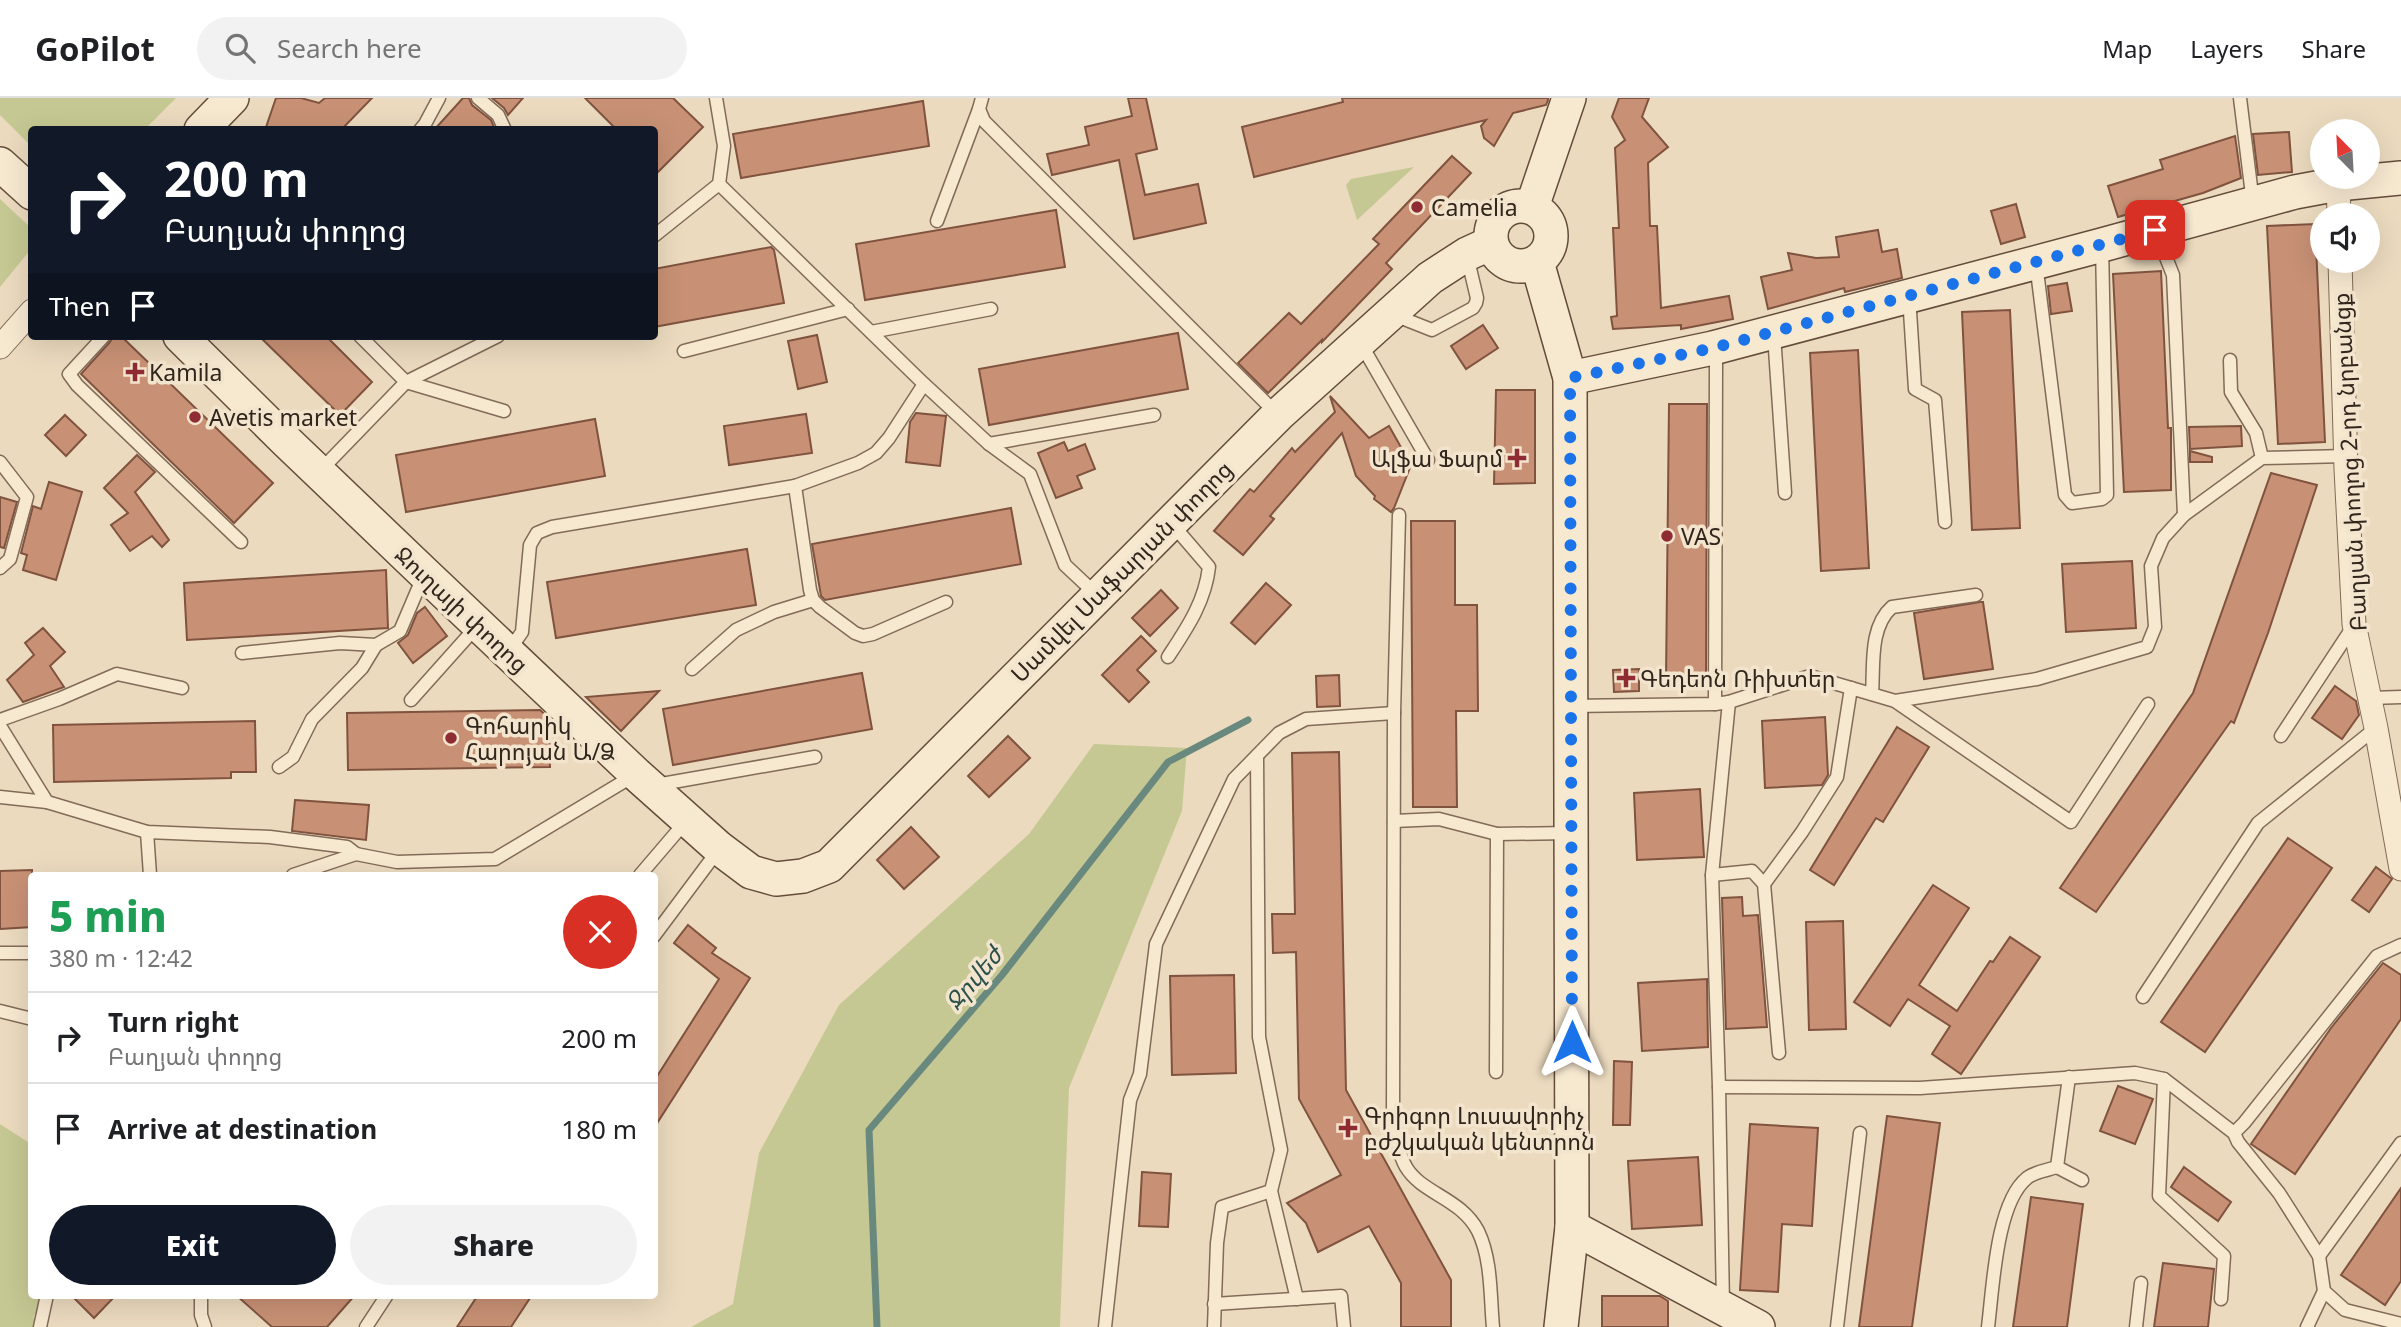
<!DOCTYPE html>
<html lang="en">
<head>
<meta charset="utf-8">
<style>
	body { margin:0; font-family:Georgia,"Noto Sans Armenian",serif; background:#f2f2f2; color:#202124; height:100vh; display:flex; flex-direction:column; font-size:26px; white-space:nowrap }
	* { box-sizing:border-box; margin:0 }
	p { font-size:23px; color:#757577 }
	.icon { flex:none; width:38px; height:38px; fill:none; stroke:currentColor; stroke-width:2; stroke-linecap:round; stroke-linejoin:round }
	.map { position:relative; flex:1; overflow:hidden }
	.drawer { position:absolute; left:28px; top:774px; width:630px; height:427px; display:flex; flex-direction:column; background:#fff; border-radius:7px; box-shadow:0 7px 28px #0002 }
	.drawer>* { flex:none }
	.hud { position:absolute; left:28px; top:28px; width:630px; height:214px; border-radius:7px; box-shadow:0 7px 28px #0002; background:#111827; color:#fff; overflow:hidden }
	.needle { width:46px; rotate:336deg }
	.buttons { position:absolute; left:2310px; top:21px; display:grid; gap:14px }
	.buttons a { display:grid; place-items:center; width:70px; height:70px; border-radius:50%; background:#fff; box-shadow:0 7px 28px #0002; font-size:35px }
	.pin { position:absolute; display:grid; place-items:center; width:60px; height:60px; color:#fff; margin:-30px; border-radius:14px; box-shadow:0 4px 10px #0006 }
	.me { position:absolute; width:77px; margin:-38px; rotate:0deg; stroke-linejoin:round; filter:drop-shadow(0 0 5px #0008) }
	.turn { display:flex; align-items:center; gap:24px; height:147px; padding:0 21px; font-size:32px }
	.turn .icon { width:91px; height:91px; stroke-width:2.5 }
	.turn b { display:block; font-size:49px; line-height:60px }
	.then { display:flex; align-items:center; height:66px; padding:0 21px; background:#0003; gap:14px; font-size:26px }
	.round { display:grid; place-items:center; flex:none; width:74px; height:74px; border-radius:37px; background:#f2f2f2 }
	.summary { display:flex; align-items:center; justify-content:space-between; height:119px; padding:0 21px }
	h1 { font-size:42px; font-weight:800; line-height:52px; color:#1e9e55 }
	.cta { display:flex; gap:14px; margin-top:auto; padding:14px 21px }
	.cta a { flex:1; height:80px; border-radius:42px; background:#111827; color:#fff; font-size:28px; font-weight:800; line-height:80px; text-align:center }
	.cta a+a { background:#f2f2f2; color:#202124 }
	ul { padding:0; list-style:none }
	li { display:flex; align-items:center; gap:21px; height:91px; padding:0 21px; border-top:2px solid #e0e0e0 }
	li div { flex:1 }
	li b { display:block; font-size:26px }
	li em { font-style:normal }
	header { display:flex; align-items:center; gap:42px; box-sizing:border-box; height:98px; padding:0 35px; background:#fff; border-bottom:2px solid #e0e0e0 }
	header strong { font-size:33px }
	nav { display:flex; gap:38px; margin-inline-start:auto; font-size:24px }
	.search { width:490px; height:63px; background:#f2f2f2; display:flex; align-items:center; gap:18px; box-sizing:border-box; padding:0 24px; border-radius:38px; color:#757577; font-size:26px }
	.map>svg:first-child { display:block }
</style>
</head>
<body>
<header>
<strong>GoPilot</strong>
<div class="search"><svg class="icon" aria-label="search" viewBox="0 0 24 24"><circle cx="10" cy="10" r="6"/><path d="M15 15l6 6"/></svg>Search here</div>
<nav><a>Map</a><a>Layers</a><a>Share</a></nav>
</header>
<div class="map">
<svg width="2401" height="1229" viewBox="0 0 2401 1229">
	<rect width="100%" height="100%" fill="#ebdabe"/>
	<g fill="#c6c893">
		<polygon points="0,0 176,0 145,31 32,32 31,48 0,17"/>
		<polygon points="1414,69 1357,122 1346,87 1351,81"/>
		<polygon points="0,101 32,131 31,151 0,189"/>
		<polygon points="1094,646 1187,650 1182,713 1069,990 1060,1229 691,1229 733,1206 759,1055 839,907 1029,736"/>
		<polygon points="0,1026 31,1046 32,1197 50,1197 33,1219 43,1229 0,1229"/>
	</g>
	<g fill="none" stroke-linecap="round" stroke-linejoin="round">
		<polyline stroke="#69897f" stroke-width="7" points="877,1229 869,1032 1002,877 1168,664 1248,622"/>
	</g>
	<g fill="#c89175" stroke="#80533f" stroke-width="2">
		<polygon points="276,0 301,0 319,5 325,0 372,0 341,32 265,32"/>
		<polygon points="463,0 469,0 472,7 491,22 495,32 434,32"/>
		<polygon points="492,0 523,0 508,17 504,10"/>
		<polygon points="585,0 673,0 703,29 654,78 654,32 617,32"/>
		<polygon points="1128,0 1146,0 1157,51 1136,56 1145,97 1198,86 1206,125 1134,141 1119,62 1052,77 1047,56 1089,47 1085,29 1132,18"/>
		<polygon points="1342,0 1548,0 1548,2 1546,7 1513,15 1494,48 1484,40 1481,28 1486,22 1254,79 1242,29 1343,4"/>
		<polygon points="1619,0 1649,0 1642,19 1668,49 1648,65 1650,128 1657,128 1661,210 1729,198 1733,221 1681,231 1681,227 1613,231 1611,219 1617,218 1613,130 1619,130 1615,50 1625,42 1612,19"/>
		<polygon points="923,3 929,48 741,80 733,36"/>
		<polygon points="2289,34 2292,74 2258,77 2253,36"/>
		<polygon points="2235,38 2241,80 2203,95 2118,119 2108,88 2163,71 2160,62"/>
		<polygon points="1452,58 1471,75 1386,165 1392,171 1322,244 1322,242 1268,295 1238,265 1289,215 1301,226 1379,146 1373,141"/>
		<polygon points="2016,106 2025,139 2001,146 1991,113"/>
		<polygon points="1056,112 1065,169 865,202 856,146"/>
		<polygon points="2315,126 2325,344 2278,346 2267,128"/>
		<polygon points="1878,132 1882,154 1897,151 1902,180 1845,194 1844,190 1768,211 1761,179 1792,172 1788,155 1816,160 1839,159 1836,139"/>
		<polygon points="771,149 774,152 784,205 654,229 654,171"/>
		<polygon points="2161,173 2168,330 2171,330 2171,392 2124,394 2113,176"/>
		<polygon points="2067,185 2072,213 2051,216 2048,188"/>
		<polygon points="2010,212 2020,430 1972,432 1962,214"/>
		<polygon points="1483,227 1498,250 1466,271 1451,248"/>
		<polygon points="1178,235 1188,291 989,327 979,271"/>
		<polygon points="817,237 827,284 798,291 788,243"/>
		<polygon points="113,238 121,238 273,385 234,425 81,276 110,244"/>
		<polygon points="259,238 326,238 372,284 340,317"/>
		<polygon points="1858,252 1869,470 1821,473 1810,255"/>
		<polygon points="1496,292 1535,292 1535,385 1494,386"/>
		<polygon points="1330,298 1369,340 1389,328 1411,367 1394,410 1391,414 1374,401 1375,398 1356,378 1342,335 1270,418 1274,421 1243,457 1214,433 1250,391 1254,394 1292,350 1295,354 1335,314"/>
		<polygon points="1669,306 1707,306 1706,582 1666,582"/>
		<polygon points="916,315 946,318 940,368 906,364 910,324"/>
		<polygon points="806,316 812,355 729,367 724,328"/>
		<polygon points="65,317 86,337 66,358 45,337"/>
		<polygon points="595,321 605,378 406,414 396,357"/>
		<polygon points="2241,328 2242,348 2190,351 2189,329"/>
		<polygon points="1064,344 1068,353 1085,346 1095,371 1077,378 1082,390 1056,400 1038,355"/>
		<polygon points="2190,353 2212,359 2212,364 2190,364"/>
		<polygon points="137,357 155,374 135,394 169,442 162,449 152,438 130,453 111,427 128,415 104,390"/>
		<polygon points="2271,375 2317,387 2268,535 2234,625 2231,623 2096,814 2060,790 2193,595"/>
		<polygon points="49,384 82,394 56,482 23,472 27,457 21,455 33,408 41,411"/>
		<polygon points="0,399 17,404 4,450 0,449"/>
		<polygon points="1011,410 1021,466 825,502 821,498 812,446"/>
		<polygon points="1411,423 1455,423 1455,507 1477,507 1478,613 1456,613 1457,709 1413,709"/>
		<polygon points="747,451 756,507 556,540 547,484"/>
		<polygon points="2132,463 2136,530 2066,534 2062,466"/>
		<polygon points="386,472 388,530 187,542 184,485"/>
		<polygon points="1266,485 1291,507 1255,546 1231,525"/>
		<polygon points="1161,492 1178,510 1150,538 1132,520"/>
		<polygon points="1980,504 1983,504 1993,571 1924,581 1914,515"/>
		<polygon points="425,509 447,538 413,565 398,545 408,537 417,515"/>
		<polygon points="43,530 65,554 50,568 64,589 23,604 7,582 34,557 25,545"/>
		<polygon points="1141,538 1156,553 1137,572 1149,584 1129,604 1102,577"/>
		<polygon points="1639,571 1639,593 1614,594 1613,572"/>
		<polygon points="862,575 872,631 673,667 663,611"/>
		<polygon points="1339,577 1340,608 1317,609 1316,578"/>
		<polygon points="2335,588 2356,603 2359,617 2342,641 2312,620"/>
		<polygon points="659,593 621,633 586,599"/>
		<polygon points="540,612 549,620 550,669 348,672 347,615"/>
		<polygon points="1825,619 1828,677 1822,687 1765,690 1762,623"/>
		<polygon points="255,623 256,674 231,674 231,680 54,684 53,627"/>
		<polygon points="1897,629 1929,649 1883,724 1876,720 1834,787 1810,772"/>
		<polygon points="1008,638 1030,660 989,699 968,678"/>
		<polygon points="1339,654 1346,992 1451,1182 1451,1229 1401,1229 1401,1185 1369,1128 1318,1154 1306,1125 1287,1105 1341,1077 1299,1001 1296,854 1273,855 1272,816 1295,816 1292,655"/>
		<polygon points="1700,691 1704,759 1637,762 1634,695"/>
		<polygon points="295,702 369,707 366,742 292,733"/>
		<polygon points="911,729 939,759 904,791 877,762"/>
		<polygon points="2288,740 2332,770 2205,954 2161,924"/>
		<polygon points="2376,769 2392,781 2369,814 2352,802"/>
		<polygon points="32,772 32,829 0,831 0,773"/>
		<polygon points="1933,787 1969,810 1919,887 1957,913 1990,863 1993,864 2010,839 2040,859 1961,976 1932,956 1950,928 1908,901 1890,928 1854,904"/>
		<polygon points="1742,799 1743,818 1758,817 1767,929 1726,931 1722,800"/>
		<polygon points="1843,823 1846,931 1809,932 1806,824"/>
		<polygon points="688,827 716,850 712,855 750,880 654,1030 654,983 719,881 674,845"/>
		<polygon points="2383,865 2401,877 2401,921 2295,1076 2251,1046 2331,930"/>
		<polygon points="1234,877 1236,975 1172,977 1170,878"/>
		<polygon points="1707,881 1708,949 1642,953 1638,885"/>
		<polygon points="1614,963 1632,964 1630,1027 1613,1027"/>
		<polygon points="2118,988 2153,1001 2135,1046 2100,1033"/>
		<polygon points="1887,1018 1940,1025 1912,1229 1859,1229"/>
		<polygon points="1750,1026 1818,1030 1812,1128 1782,1126 1778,1194 1740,1192"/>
		<polygon points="1698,1059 1702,1127 1632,1131 1628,1063"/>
		<polygon points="2184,1069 2231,1104 2218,1123 2171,1089"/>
		<polygon points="1142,1074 1171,1076 1168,1129 1139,1128"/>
		<polygon points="2401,1090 2401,1183 2385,1207 2341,1177"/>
		<polygon points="2031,1099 2083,1106 2067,1229 2013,1229"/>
		<polygon points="2163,1165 2214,1171 2208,1229 2154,1229"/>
		<polygon points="71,1197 116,1197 94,1220"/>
		<polygon points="236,1197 355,1197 327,1229 272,1229"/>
		<polygon points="478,1197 532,1197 511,1229 457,1229"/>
		<polygon points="1602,1198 1660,1198 1668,1203 1668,1229 1602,1229"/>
	</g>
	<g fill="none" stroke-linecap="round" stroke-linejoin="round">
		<g stroke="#826b58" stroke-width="15">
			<g id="lane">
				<polyline points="478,0 498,17 505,32"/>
				<polyline points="716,0 724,48 719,86"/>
				<polyline points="982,0 979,11 984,23 1277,316"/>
				<polyline points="2240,0 2253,105"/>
				<polyline points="420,32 425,26 439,0"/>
				<polyline points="937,123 979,11"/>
				<polyline points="2156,134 2173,177 2184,417"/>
				<polyline points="654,138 719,86 924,286 989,346 1030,376 1065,467 1097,497"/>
				<polyline points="2036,165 2065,397 2072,405 2102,401 2107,397 2102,147"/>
				<polyline points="1909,198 1915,291 1935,302 1945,424"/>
				<polyline points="1394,217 1432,232 1473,210 1476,205 1477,200 1467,158"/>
				<polyline points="871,234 991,211"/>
				<polyline points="1774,237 1785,395"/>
				<polyline points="104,238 69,276 77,287 241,444"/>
				<polyline points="360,238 406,284 504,313"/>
				<polyline points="1361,246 1428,362"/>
				<polyline points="1713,250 1716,266 1715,606"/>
				<polyline points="684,253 848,211"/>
				<polyline points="2230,262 2231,294 2256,335 2262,360"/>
				<polyline points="989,346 1154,317"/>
				<polyline points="0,364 27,399 10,461 0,470"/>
				<polyline points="319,374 406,284 498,238"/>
				<polyline points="795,388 810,492 813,502 820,509 855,535 863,538 873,536 946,504"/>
				<path d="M1399,417L1394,615L1393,1017C1396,1035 1397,1053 1406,1069C1422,1096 1461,1100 1478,1133C1492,1162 1490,1198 1493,1229"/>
				<polyline points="508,554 522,534 530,447 537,435 552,429 795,388 858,365 876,355 889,340 924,286"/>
				<polyline points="242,555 340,545 376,547 400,533 423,479"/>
				<path d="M1168,559C1187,530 1205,504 1209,469L1172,426"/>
				<polyline points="692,571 736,532 774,514 813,502"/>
				<path d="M1872,596C1874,568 1869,529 1892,509L1976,497"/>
				<polyline points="2370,600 2401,599"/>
				<polyline points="411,602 478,527"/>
				<polyline points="1895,603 2037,581 2147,549 2155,529 2151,468 2163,440 2184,417 2262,360 2346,358"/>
				<polyline points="1571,608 1715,606 1729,604 1810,578 1895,603 2071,724 2148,606"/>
				<polyline points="0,622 59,601 117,576 182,590"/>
				<polyline points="0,628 47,704 147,734 270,739 347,749 356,756"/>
				<polyline points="2281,638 2354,527"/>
				<polyline points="279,669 293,659 312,621 362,570 376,547"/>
				<polyline points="656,687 815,659"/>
				<polyline points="0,699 47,704"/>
				<polyline points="1394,723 1439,721 1497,736 1570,735"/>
				<polyline points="147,734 150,777"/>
				<polyline points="293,777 356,756 397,764 495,761 633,678"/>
				<polyline points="640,777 687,722"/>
				<polyline points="1712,777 1752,773 1764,786 1779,955"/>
				<polyline points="1764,786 1802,734 1837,679 1851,590"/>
				<polyline points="654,838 719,751"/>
				<polyline points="0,855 32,855"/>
				<polyline points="2143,899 2258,725 2376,630"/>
				<polyline points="0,913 32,921"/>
				<polyline points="1496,974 1497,736"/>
				<polyline points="2069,979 2057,1069 2082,1082"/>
				<polyline points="2164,981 2159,1098 2224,1158 2221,1201"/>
				<polyline points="1719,989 1920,990 2135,975 2164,981 2234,1035 2238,1044 2279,1095 2319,1158 2324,1193 2345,1212 2401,1226"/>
				<polyline points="2234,1035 2244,1025 2377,858 2401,847"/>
				<polyline points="1271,1093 1297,1201"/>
				<polyline points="2319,1158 2401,1045"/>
				<polyline points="201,1197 201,1217 205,1229"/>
				<polyline points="1214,1206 1341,1198 1344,1229"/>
				<polyline points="1723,1207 1719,989 1712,777 1729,604"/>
				<polyline points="40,1229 47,1197"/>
				<polyline points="366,1229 387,1197"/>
				<polyline points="1105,1229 1130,1002 1140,976 1156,846 1234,681 1279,635 1306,621 1394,615"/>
				<polyline points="1214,1229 1217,1145 1222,1109 1271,1093 1281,1052 1259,939 1257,658"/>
				<polyline points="1837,1229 1860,1035"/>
				<path d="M1988,1229C1993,1190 1996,1105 2027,1080C2034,1074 2048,1072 2057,1069"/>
				<polyline points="2136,1229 2141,1185"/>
				<polyline points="2307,1229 2324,1193"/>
			</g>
		</g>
		<g stroke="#826b58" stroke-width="25">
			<g id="street">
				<polyline points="2338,86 2339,117"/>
				<polyline points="2340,163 2346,371 2354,526 2376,630 2401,771"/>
				<polyline points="0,249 32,213"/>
			</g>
		</g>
		<g stroke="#644c3b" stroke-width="36">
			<g id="secondary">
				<polyline points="201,32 232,0"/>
				<polyline points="0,66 32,95"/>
				<circle cx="1521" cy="138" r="30"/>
				<polyline points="1532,109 1569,0"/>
				<polyline points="1537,164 1570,280 1572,1129 1561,1229"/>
				<polyline points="180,238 286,343 424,475 636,676 719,750 751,774 776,781 803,778 829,768 1278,317 1430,180 1467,156 1491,145"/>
				<polyline points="1570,280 1713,250 2102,147 2295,94 2338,86 2401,80"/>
				<polyline points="1572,1129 1758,1229"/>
			</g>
		</g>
		<use href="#lane" stroke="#f7e8d0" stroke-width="12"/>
		<use href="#street" stroke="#f7e8d0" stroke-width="23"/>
		<use href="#secondary" stroke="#f7e8d0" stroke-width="33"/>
	</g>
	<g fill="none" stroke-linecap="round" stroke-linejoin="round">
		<polyline stroke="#1a73e8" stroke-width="12" stroke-dasharray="0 21.6" points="1572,944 1570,280 1713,250 2155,132"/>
	</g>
	<g fill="#8e2b33" stroke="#f3e5cd" stroke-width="2.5">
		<circle cx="1417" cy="109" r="7"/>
		<path d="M131.5 263.5h7v7h7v7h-7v7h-7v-7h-7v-7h7z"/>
		<circle cx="195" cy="319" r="7"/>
		<path d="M1513.5 349.5h7v7h7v7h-7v7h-7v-7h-7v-7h7z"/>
		<circle cx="1667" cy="438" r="7"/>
		<path d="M1622.5 569.5h7v7h7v7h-7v7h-7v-7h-7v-7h7z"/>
		<circle cx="451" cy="640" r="7"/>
		<path d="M1344.5 1019.5h7v7h7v7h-7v7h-7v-7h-7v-7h7z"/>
	</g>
	<g text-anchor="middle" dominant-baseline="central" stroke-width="7" stroke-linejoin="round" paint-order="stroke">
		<g font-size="23" fill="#32251c" stroke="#f3e5cd" text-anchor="start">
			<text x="1431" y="109">Camelia</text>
			<text x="149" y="274">Kamila</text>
			<text x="209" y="319">Avetis market</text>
			<text x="1503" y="360" text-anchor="end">Ալֆա Ֆարմ</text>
			<text x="1681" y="438">VAS</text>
			<text x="1640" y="580">Գեդեոն Ռիխտեր</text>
			<text x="465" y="627">Գոհարիկ<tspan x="465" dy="26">Հարոյան Ա/Ձ</tspan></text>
			<text x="1364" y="1017">Գրիգոր Լուսավորիչ<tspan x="1364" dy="26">բժշկական կենտրոն</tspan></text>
		</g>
		<g font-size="23" fill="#32251c" stroke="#f3e5cd">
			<text transform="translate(2349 364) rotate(-93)">Բաղյան փողոց 2-րդ նրբանցք</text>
			<text transform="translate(1121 473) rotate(-45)">Սամվել Սաֆարյան փողոց</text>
			<text transform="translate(462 511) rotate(43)">Ջուղայի փողոց</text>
		</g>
		<g font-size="24" font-style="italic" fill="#2b514c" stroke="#f3e5cd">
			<text transform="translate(973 880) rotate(-50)">Ջրվեժ</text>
		</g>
	</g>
</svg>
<div class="buttons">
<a><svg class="needle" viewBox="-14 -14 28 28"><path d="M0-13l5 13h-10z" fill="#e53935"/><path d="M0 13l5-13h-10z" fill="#757577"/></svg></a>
<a><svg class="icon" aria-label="sound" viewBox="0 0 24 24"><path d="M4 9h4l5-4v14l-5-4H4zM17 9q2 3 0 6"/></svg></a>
</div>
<div class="pin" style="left:2155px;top:132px;background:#d93025"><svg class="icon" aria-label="arrive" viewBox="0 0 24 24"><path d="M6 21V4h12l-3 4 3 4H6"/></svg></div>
<svg class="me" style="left:1572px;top:944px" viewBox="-20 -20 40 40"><path d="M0-17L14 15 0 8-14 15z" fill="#1a73e8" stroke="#fff" stroke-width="4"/></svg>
<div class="hud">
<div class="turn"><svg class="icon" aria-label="right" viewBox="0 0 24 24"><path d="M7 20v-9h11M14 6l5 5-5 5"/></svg><div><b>200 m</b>Բաղյան փողոց</div></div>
<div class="then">Then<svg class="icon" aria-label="arrive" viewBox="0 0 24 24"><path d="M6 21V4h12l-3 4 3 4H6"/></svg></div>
</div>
<section class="drawer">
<div class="summary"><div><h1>5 min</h1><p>380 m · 12:42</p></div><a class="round" style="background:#d93025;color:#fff"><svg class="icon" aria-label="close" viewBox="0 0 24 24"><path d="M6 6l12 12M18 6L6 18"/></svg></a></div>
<ul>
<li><svg class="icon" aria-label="right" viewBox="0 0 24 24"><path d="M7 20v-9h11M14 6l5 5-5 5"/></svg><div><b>Turn right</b><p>Բաղյան փողոց</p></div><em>200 m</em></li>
<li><svg class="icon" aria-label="arrive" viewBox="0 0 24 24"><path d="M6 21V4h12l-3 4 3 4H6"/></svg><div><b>Arrive at destination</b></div><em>180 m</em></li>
</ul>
<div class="cta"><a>Exit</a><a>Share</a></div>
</section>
</div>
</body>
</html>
